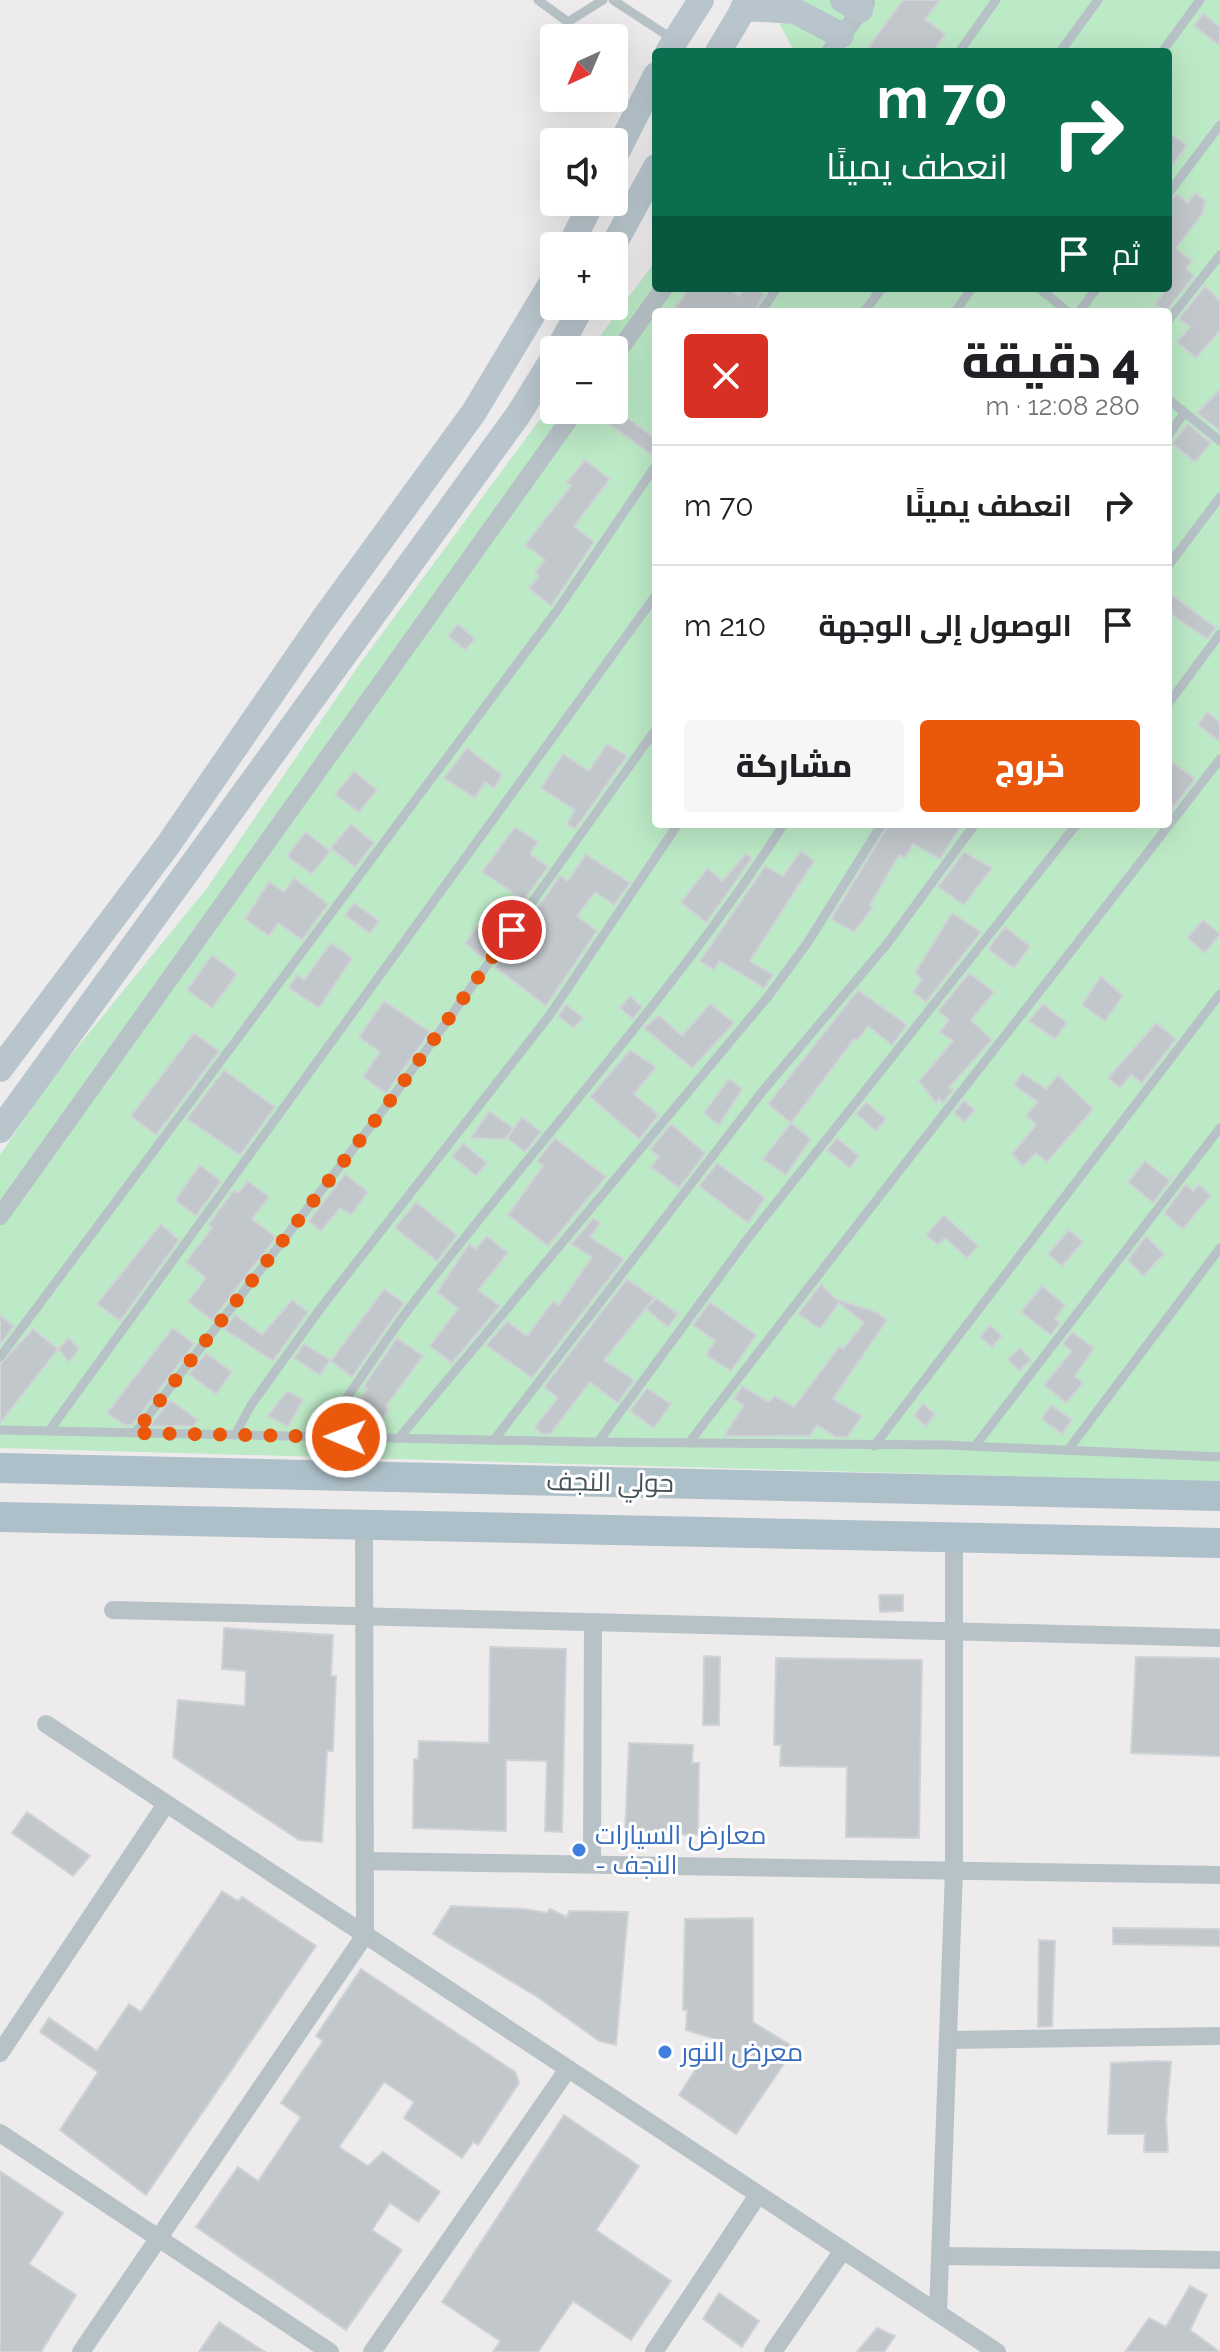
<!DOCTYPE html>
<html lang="ar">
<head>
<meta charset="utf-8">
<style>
	body { margin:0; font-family:Raleway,Cairo,sans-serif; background:#f6f6f6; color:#202124; direction:rtl; height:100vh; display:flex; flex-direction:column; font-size:30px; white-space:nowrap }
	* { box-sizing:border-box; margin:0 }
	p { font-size:26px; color:#757577 }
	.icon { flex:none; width:44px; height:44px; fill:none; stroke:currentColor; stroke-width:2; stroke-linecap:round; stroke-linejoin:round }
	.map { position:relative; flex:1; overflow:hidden; direction:ltr }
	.drawer { position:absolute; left:652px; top:308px; width:520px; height:520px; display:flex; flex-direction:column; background:#fff; border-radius:8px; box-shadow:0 8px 32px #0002; direction:rtl }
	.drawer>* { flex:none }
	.hud { position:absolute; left:652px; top:48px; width:520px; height:244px; border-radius:8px; box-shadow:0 8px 32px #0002; direction:rtl; background:#0b6e4f; color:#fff; overflow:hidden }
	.needle { width:52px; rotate:224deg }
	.tools { position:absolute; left:540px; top:24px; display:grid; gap:16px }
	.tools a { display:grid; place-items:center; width:88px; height:88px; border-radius:8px; background:#fff; box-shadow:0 8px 32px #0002; font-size:40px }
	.pin { position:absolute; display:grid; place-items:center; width:68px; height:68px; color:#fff; margin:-34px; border:4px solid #fff; border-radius:50%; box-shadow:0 2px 8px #0007 }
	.me { position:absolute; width:88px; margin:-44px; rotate:271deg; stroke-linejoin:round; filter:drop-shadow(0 0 6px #0008) }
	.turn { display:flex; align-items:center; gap:28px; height:168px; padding:0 32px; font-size:36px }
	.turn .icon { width:104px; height:104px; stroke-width:2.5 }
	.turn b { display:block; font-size:56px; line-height:68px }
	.then { display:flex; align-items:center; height:76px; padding:0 32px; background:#0003; gap:16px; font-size:30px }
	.round { display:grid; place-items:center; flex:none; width:84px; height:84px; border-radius:8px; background:#f6f6f6 }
	.summary { display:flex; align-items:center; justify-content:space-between; height:136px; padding:0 32px }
	h1 { font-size:48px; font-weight:800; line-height:60px }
	.button { display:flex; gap:16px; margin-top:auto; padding:16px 32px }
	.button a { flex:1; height:92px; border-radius:8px; background:#ea580c; color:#fff; font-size:32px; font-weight:800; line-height:92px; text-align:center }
	.button a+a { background:#f6f6f6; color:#202124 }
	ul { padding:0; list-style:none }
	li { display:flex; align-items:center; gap:24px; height:120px; padding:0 32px; border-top:2px solid #e0e0e0 }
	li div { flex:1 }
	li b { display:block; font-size:30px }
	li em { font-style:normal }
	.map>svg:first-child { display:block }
</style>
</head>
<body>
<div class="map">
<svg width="1220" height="2352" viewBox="0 0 1220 2352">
	<rect width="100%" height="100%" fill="#eeebec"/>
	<path fill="#bce9c6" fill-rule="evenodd" d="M799,0H1220V1482L0,1448V1155L53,1077L207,888L359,665L554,400V410H614V350H590L656,260V288H1168V52H791L793,49L780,25ZM656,312H1168V824H656Z"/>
	<g fill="#c2c7cb" stroke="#cfd3d6" stroke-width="2">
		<polygon points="903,0 940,0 925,19 945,34 933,52 865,52"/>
		<polygon points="1203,14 1220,27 1220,46 1194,26"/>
		<polygon points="1168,132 1187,145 1168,171"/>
		<polygon points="1195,193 1205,200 1203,213 1176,248 1192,261 1186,268 1194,276 1166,311 1155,304 1168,288 1168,201 1177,194 1188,203"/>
		<polygon points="1205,286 1220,301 1220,331 1196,358 1177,342 1190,327 1179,319"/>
		<polygon points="690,288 728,288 739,296 745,288 757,288 764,294 754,312 672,312"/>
		<polygon points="1220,389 1220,431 1197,413"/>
		<polygon points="618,411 656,439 656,458 609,424"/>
		<polygon points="1188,424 1211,443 1195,462 1172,443"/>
		<polygon points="585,460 610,479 574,526 594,542 551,606 529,588 539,576 535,572 545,560 525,545 571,486 566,483"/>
		<polygon points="1168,592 1216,628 1207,639 1168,612"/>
		<polygon points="458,624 475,639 465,650 448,636"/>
		<polygon points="1207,712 1220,722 1220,742 1198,725"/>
		<polygon points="607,744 627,756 575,829 567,824 575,810 541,788 563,754 589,771"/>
		<polygon points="467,748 502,775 494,788 485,782 475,798 444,778"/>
		<polygon points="1168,759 1195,779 1168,814"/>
		<polygon points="354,771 377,790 359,812 335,795"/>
		<polygon points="351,824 374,843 355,867 331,848"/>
		<polygon points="889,824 962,824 940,859 913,844 905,858 899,855 870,905 873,907 854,932 831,919"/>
		<polygon points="515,827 538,842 530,854 548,867 524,900 482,872"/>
		<polygon points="306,832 330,851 312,874 287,856"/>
		<polygon points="801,851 814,861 750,961 773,975 764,988 720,961 714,970 700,961 765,866 783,876"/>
		<polygon points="964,852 992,868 964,905 938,887"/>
		<polygon points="586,854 630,883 614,905 595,892 577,916 597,931 546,1006 495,967 518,934 522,937 542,912 537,909 560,876 568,881"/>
		<polygon points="746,854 752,858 706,923 681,902 708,868 722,881"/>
		<polygon points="294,878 328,904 302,940 278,923 269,936 245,919 269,882 284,892"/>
		<polygon points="354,903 379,921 370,933 345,915"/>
		<polygon points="489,911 507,925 483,958 465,943"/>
		<polygon points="952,913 981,932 926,1002 913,992 922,979 915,973"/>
		<polygon points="1203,920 1220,934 1205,953 1187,938"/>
		<polygon points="1005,927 1030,946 1014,968 988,949"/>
		<polygon points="331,943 352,958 319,1008 289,988 297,975 304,980"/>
		<polygon points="212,955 237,974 212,1008 187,990"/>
		<polygon points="969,973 994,992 971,1020 992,1040 949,1087 953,1090 943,1103 939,1099 936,1103 919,1081 953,1041 940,1032 949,1020 938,1011"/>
		<polygon points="1101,976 1123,996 1105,1021 1082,1005"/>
		<polygon points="858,990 907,1025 892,1045 868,1026 857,1041 854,1039 791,1123 768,1104"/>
		<polygon points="630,996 642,1007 633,1019 620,1008"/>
		<polygon points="384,1001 430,1032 386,1093 363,1077 380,1052 359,1037"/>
		<polygon points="566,1004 583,1018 574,1028 558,1016"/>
		<polygon points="710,1004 734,1023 692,1068 644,1028 659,1015 682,1036"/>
		<polygon points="1043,1004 1067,1023 1055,1039 1029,1021"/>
		<polygon points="1156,1023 1176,1039 1142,1083 1131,1075 1120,1088 1108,1078"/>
		<polygon points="194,1033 219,1051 156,1135 131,1116"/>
		<polygon points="630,1050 656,1067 634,1094 659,1115 639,1139 590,1097"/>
		<polygon points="224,1070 275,1107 240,1155 187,1119"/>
		<polygon points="1022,1073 1046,1089 1058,1075 1093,1109 1047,1162 1036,1153 1023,1166 1012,1154 1036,1125 1026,1115 1038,1102 1014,1085"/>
		<polygon points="729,1079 742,1089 719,1125 704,1113"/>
		<polygon points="964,1100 975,1110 964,1122 954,1113"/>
		<polygon points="866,1102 886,1119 876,1131 856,1114"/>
		<polygon points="489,1111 513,1128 505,1139 471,1138"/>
		<polygon points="522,1117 541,1132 525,1152 507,1138"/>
		<polygon points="791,1123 811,1139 786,1175 763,1159"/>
		<polygon points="671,1124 705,1153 679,1188 651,1167 659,1157 650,1149"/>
		<polygon points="555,1138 606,1177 548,1246 508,1215 543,1166 537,1161"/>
		<polygon points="837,1138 859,1156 850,1168 827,1150"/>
		<polygon points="463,1143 487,1163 476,1176 452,1156"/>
		<polygon points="1145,1161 1169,1180 1175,1174 1153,1203 1128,1182"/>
		<polygon points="717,1163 765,1198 748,1223 699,1186"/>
		<polygon points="200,1165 221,1181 196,1216 175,1200"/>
		<polygon points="345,1174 368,1192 351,1215 340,1208 321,1231 309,1221"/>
		<polygon points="248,1181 269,1197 252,1219 276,1237 212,1320 188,1302 206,1278 186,1262 212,1228 208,1225 234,1190 238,1193"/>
		<polygon points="1186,1184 1193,1191 1199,1185 1211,1195 1183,1229 1164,1213"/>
		<polygon points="416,1202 457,1235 437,1261 395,1228"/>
		<polygon points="944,1215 978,1246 967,1258 945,1238 938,1245 926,1235"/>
		<polygon points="593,1218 600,1223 590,1237 624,1259 532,1378 486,1345 507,1321 527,1336 553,1301 559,1305 592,1257 571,1244"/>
		<polygon points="161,1224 179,1240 120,1321 97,1304"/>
		<polygon points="1069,1230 1083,1242 1062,1266 1048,1254"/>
		<polygon points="487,1236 508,1253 478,1290 500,1306 452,1363 430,1346 458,1309 437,1292 469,1244 476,1249"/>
		<polygon points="1146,1236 1164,1254 1143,1276 1128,1260"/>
		<polygon points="627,1279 654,1298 604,1360 634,1380 618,1403 590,1382 550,1434 542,1434 535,1427 558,1398 544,1387"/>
		<polygon points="821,1284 836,1299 876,1312 887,1320 833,1399 862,1416 847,1437 836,1437 817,1425 810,1436 724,1436 744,1405 734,1399 742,1386 769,1402 775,1396 794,1407 840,1346 843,1349 864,1323 839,1303 820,1329 798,1314"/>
		<polygon points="1042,1286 1065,1305 1055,1319 1060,1323 1051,1335 1021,1312"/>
		<polygon points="384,1289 404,1303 352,1377 331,1361"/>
		<polygon points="656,1298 678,1314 668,1327 646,1309"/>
		<polygon points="292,1300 308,1312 273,1361 224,1329 235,1315 262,1335"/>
		<polygon points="710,1302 756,1335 731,1371 706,1355 715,1341 693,1325"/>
		<polygon points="0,1315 14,1326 0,1344"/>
		<polygon points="990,1325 1002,1336 992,1347 980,1337"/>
		<polygon points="173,1328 194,1344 132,1425 125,1425 107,1413"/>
		<polygon points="33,1329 58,1349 0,1423 0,1364"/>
		<polygon points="1072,1332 1094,1348 1075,1376 1083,1383 1066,1403 1044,1385 1072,1351 1063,1344"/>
		<polygon points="69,1338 79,1349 69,1362 58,1349"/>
		<polygon points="397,1338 423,1356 386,1406 389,1408 381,1421 357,1405 367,1389 364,1386"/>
		<polygon points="304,1344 330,1360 320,1375 294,1358"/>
		<polygon points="1020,1348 1031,1360 1019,1371 1008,1359"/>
		<polygon points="206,1353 232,1372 216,1394 189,1374"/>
		<polygon points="647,1388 671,1404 654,1428 630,1411"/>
		<polygon points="287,1391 303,1400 288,1427 268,1416"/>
		<polygon points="170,1400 198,1420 193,1426 150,1426"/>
		<polygon points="923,1404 935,1414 926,1426 914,1416"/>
		<polygon points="1051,1405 1072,1420 1062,1434 1042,1419"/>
		<polygon points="879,1595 903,1595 903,1611 880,1612"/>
		<polygon points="224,1628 333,1635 331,1676 336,1676 333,1751 327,1751 322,1842 299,1840 173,1757 178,1700 245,1706 246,1671 222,1669"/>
		<polygon points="490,1647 566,1649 562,1832 545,1831 547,1761 506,1760 506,1831 413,1828 414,1759 418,1759 419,1741 489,1743"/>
		<polygon points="704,1656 720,1657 719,1725 703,1725"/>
		<polygon points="1136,1657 1220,1658 1220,1756 1131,1753"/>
		<polygon points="776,1658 922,1660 919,1838 846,1837 847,1767 780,1766 781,1745 774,1745"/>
		<polygon points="629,1743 693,1745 692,1763 699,1763 698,1835 625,1833"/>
		<polygon points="27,1812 90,1856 73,1876 12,1833"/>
		<polygon points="222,1891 238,1901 242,1897 316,1946 146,2195 60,2130 98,2072 40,2032 49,2018 97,2051 129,2004 141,2012"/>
		<polygon points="451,1906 525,1909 547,1913 550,1909 567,1917 569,1911 628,1912 616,2045 599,2041 539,1998 433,1934"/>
		<polygon points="753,1918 753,2022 795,2048 736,2134 679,2095 715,2039 686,2030 687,2010 683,2010 685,1919"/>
		<polygon points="1113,1928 1220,1929 1220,1946 1113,1944"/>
		<polygon points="1039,1940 1055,1941 1052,2026 1038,2027"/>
		<polygon points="361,1969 515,2072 519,2083 478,2145 473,2142 462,2158 404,2118 414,2102 384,2082 339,2147 368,2166 383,2152 440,2192 418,2222 390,2203 372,2230 402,2250 346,2330 196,2227 238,2167 258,2181 301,2117 281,2103 323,2041 316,2036"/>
		<polygon points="1156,2061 1171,2062 1166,2120 1168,2152 1144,2152 1145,2134 1108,2134 1111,2063"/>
		<polygon points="564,2115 639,2166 596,2230 671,2281 631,2340 573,2301 538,2352 493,2352 500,2341 442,2302"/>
		<polygon points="0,2171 63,2213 29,2264 76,2295 41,2352 0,2352"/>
		<polygon points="1190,2286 1207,2295 1190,2330 1220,2352 1125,2352 1149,2318 1166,2327"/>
		<polygon points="719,2293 759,2321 742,2347 703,2319"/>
		<polygon points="219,2322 265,2352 199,2352"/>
		<polygon points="877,2328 895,2336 884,2352 857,2352"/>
	</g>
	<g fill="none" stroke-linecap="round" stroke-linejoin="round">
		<g stroke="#b7c2c7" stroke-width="9">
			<polyline points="538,0 568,22 603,0"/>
			<polyline points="613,0 674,40"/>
			<polyline points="959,52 996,0"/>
			<polyline points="1060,52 1098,0"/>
			<polyline points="1162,52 1200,0"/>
			<polyline points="1168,194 1220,125"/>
			<polyline points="1039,288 1068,312"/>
			<polyline points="761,312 777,288"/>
			<polyline points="864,312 882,288"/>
			<polyline points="955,312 972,288"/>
			<polyline points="1079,312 1097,288"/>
			<polyline points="1168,321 1220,255"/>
			<polyline points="1168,399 1220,441"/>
			<polyline points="1168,436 1184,413"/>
			<polyline points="1168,566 1220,497"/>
			<polyline points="1168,704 1220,634"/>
			<polyline points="0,1357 558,609 656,465"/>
			<polyline points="0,1430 589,1442 946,1445 1220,1457"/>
			<polyline points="49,1431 656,595"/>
			<polyline points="135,1433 387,1105 656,729"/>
			<polyline points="235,1435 251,1405 320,1309 549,1016 678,824"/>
			<path d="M320,1436C353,1391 383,1342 417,1298C539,1140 676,991 784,824"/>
			<polyline points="399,1438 770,994 808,942 882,824"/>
			<polyline points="494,1440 761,1093 887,944 975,824"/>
			<polyline points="598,1442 745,1242 1077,824"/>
			<path d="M689,1443C864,1213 1044,988 1220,759"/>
			<polyline points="874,1446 1220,994"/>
			<polyline points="975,1446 1220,1128"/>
			<polyline points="1068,1450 1220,1248"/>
		</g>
		<g stroke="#b7c2c7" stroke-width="18">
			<polyline points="830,52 866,3"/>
			<polyline points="614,357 664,288"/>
			<polyline points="0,1216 576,410"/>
			<polyline points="113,1610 1220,1638"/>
			<polyline points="46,1724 997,2352"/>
			<polyline points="365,1861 1220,1875"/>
			<polyline points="592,1864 593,1622"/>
			<polyline points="948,2040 1220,2036"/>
			<polyline points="0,2053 166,1804"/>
			<polyline points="0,2133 330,2352"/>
			<polyline points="941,2256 1220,2260"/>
			<polyline points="938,2313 954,1871 954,1536"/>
			<polyline points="81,2352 365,1935 364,1524"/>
			<polyline points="372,2352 568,2069"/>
			<polyline points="654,2352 758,2195"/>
			<polyline points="773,2352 843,2250"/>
		</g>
		<g stroke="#b8c5cc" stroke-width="26">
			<polyline points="843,0 860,10"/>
			<polyline points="743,8 795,11 841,35"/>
			<polyline points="668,52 701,0"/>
			<polyline points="718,52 749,0"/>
			<polyline points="614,158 656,75"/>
			<polyline points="570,246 592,202"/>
			<polyline points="613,246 656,167"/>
			<polyline points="558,350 582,306"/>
			<polyline points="0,1069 168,845 322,621 474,412 554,279"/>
			<polyline points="0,1130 518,415 554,357"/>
		</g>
		<g stroke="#adbfc8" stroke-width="30">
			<polyline points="0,1468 1220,1496"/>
			<polyline points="0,1517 1220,1543"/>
		</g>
	</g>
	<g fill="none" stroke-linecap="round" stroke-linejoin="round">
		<polyline stroke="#ea580c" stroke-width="14" stroke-dasharray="0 25.2" points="346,1437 135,1433 387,1105 512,930"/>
	</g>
	<g fill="#3f7fe0" stroke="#fff" stroke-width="3">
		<circle cx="579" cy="1850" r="8"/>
		<circle cx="665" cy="2052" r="8"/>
	</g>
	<g text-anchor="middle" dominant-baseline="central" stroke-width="6" stroke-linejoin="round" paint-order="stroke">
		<g font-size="26" fill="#455156" stroke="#fff">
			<text transform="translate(610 1482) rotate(1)">حولي النجف</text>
		</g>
		<g font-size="26" fill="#366cbe" stroke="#fff" text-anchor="start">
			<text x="595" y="1835">معارض السيارات<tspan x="595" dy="30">- النجف</tspan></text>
			<text x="681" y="2052">معرض النور</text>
		</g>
	</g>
</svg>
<div class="tools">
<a><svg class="needle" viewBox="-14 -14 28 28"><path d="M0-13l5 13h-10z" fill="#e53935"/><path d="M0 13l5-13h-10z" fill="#757577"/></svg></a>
<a><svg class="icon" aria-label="sound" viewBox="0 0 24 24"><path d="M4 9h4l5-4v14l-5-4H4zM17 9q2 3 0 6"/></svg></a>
<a>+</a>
<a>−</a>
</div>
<div class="pin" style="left:512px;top:930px;background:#d93025"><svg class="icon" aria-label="arrive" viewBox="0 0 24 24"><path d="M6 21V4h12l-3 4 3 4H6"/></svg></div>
<svg class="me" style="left:346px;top:1437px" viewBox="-20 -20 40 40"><circle r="17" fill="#ea580c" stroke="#fff" stroke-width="3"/><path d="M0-11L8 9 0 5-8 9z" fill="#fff"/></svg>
<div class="hud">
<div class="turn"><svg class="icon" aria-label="right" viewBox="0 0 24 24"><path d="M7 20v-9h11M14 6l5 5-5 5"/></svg><div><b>70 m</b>انعطف يمينًا</div></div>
<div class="then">ثم<svg class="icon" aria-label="arrive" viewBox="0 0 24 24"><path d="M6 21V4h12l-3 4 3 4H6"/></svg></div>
</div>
<section class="drawer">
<div class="summary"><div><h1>4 دقيقة</h1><p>280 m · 12:08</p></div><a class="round" style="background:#d93025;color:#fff"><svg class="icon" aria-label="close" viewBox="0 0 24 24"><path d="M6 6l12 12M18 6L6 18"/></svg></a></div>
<ul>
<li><svg class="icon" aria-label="right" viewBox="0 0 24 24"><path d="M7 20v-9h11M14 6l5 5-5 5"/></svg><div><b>انعطف يمينًا</b></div><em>70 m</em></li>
<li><svg class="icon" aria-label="arrive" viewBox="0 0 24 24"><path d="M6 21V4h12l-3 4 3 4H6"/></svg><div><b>الوصول إلى الوجهة</b></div><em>210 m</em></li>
</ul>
<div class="button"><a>خروج</a><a>مشاركة</a></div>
</section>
</div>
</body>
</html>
